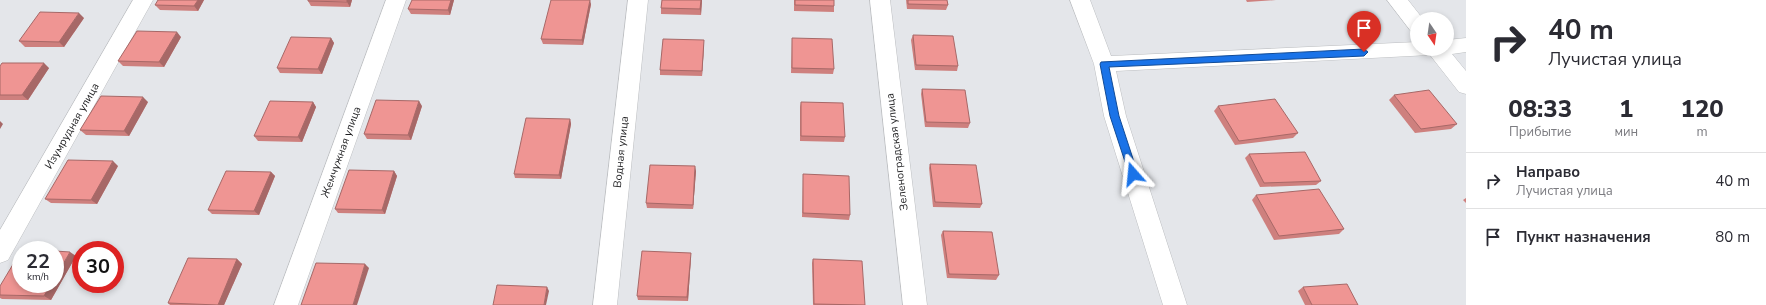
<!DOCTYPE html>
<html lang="ru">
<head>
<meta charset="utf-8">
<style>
	body { margin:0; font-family:"Nunito Sans",sans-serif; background:#f7f7f7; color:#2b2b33; height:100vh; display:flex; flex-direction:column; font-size:15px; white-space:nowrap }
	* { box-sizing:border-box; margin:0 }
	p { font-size:13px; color:#7c7c81 }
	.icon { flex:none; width:22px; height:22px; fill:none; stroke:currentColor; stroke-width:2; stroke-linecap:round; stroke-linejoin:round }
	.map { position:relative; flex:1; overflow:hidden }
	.side { display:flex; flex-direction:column; background:#fff; width:300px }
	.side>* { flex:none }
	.banner { background:#fff; color:#2b2b33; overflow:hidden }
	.needle { width:26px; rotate:167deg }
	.tools { position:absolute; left:1410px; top:12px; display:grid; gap:8px }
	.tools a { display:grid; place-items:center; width:44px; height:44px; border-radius:50%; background:#fff; box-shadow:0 2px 6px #0003; font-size:20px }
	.speed { position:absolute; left:12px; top:241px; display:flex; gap:8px; font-size:20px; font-weight:700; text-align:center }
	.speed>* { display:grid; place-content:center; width:52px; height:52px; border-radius:50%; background:#fff; box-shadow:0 2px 6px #0003; line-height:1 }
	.speed small { font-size:10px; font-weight:400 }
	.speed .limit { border:6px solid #d22; background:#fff; color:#111 }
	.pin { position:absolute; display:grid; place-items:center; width:34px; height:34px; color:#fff; margin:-41px -17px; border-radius:50% 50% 50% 0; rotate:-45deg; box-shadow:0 0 4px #0007 }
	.pin .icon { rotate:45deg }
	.me { position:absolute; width:44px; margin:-22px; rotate:342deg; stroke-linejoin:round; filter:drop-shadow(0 0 3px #0008) }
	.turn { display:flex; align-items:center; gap:14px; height:84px; padding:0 16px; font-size:18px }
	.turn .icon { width:52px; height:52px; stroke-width:2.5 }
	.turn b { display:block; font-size:28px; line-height:34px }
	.eta { display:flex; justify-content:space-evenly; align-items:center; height:68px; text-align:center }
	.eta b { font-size:24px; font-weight:800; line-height:28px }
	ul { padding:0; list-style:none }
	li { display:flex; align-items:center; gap:12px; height:56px; padding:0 16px; border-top:1px solid #e1e1e2 }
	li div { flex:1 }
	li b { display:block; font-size:15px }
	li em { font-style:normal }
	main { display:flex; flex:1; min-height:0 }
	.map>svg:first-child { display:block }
</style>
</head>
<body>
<main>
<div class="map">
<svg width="1466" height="305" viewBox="0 0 1466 305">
	<rect width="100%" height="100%" fill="#e4e6ea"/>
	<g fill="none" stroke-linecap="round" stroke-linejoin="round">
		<g stroke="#bcbec1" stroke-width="1">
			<g id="minor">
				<polygon points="133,0 153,0 8,260 0,263 0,230"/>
				<polygon points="386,0 406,0 298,305 274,305"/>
				<polygon points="628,0 648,0 617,305 593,305"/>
				<polygon points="870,0 890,0 927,305 903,305"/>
				<polygon points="1070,0 1090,0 1111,56 1417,42 1417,49 1447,49 1447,40 1466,38 1466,52 1452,54 1466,71 1466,94 1459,92 1430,55 1116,71 1126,116 1187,305 1163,305 1104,116 1094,64"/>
				<polygon points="1387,0 1408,0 1423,19 1417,19 1417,32 1410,30"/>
			</g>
		</g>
		<use href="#minor" fill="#fff" fill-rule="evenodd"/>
	</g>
	<g fill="#ce807e">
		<polygon points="204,0 198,11 160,10 155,5"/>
		<polygon points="308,0 352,0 350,7 311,6 308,1"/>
		<polygon points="454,0 450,15 411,14 408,9"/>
		<polygon points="662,0 702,0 701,15 661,14 661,8"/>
		<polygon points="794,0 834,0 834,12 794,11"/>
		<polygon points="906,0 947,0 948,5 946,10 907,9"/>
		<polygon points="1246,0 1276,0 1247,2"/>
		<polygon points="591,4 583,45 543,44 541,39"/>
		<polygon points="84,18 64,47 25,47 19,41"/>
		<polygon points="913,35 958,66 957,71 915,70 911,40"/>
		<polygon points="181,37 164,67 123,66 118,61"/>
		<polygon points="331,38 334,43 322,74 280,73 277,68"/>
		<polygon points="792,38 834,69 833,74 791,73"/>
		<polygon points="704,45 702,76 660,75 660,70"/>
		<polygon points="0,66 49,68 28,100 0,100"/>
		<polygon points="922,89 970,123 968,128 925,127 921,94"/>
		<polygon points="1394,95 1457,124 1451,129 1415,133 1389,100"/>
		<polygon points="148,102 129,136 86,135 80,130"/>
		<polygon points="313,102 316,107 302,142 258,141 254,136"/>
		<polygon points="801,102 845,137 844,142 800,141 800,107"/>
		<polygon points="422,106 411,140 367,139 364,134"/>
		<polygon points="1218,106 1298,133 1293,138 1235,145 1214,111"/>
		<polygon points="570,119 571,124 561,179 515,178 514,174"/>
		<polygon points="1249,154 1321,181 1316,185 1260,187 1245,158"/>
		<polygon points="930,164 982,204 980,208 933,207 929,168"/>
		<polygon points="118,166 97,204 51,203 45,199"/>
		<polygon points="394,171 397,176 385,214 338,213 335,209"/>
		<polygon points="696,171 693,209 647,208 646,203"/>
		<polygon points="271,172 275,176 259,215 212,214 208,210"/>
		<polygon points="803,174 850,215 849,220 802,217"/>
		<polygon points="1256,195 1344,229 1339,234 1274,240 1252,200"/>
		<polygon points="1466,198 1466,203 1463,200"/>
		<polygon points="943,231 999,275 996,280 947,278 941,235"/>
		<polygon points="76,256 51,300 2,299 0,298 0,295"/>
		<polygon points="691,257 688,301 638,300 637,296"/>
		<polygon points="237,259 242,264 224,305 170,305 168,303"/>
		<polygon points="813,259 865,305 813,305 812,263"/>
		<polygon points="1303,287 1358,305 1305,305 1298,291"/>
	</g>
	<g fill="#a76867">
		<polygon points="198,0 204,0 198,11 194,6"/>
		<polygon points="347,0 352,0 350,7 347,2"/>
		<polygon points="451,0 454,0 450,15 448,10"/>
		<polygon points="590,0 591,4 583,45 582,40"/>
		<polygon points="701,0 702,0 701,15 700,9"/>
		<polygon points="79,13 84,18 64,47 59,42"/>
		<polygon points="177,32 181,37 164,67 159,62"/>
		<polygon points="331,38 334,43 322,74 318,69"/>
		<polygon points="704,40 704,45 702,76 702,71"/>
		<polygon points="44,63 49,68 28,100 22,95"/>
		<polygon points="143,97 148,102 129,136 124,131"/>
		<polygon points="419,101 422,106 411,140 408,135"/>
		<polygon points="313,102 316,107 302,142 298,137"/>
		<polygon points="570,119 571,124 561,179 559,175"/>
		<polygon points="0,121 3,124 0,129"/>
		<polygon points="113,161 118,166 97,204 91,200"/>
		<polygon points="695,166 696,171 693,209 693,205"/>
		<polygon points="394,171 397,176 385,214 382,210"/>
		<polygon points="271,172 275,176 259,215 254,211"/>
		<polygon points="70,252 76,256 51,300 44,296 51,284 55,284 55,278"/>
		<polygon points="691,253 691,257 688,301 687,297"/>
		<polygon points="237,259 242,264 224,305 218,305"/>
		<polygon points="365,264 369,268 357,305 353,305"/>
		<polygon points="547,287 549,291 546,305 544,305"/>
	</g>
	<g fill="#ef9593" stroke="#a76867">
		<polygon points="158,0 198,0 194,6 155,5"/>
		<polygon points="308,0 347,0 347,2 308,1"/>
		<polygon points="412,0 451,0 448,10 408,9"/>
		<polygon points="551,0 590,0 582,40 541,39"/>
		<polygon points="662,0 701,0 700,9 661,8"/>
		<polygon points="795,0 834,0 834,6 795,5"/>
		<polygon points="908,0 947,0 948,5 908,4"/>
		<polygon points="40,12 79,13 59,42 19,41"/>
		<polygon points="137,31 177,32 159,62 118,61"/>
		<polygon points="913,35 953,36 958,66 916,65"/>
		<polygon points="291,37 331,38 318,69 277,68"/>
		<polygon points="792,38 832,39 834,69 792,68"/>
		<polygon points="663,39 704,40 702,71 660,70"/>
		<polygon points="2,63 44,63 22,95 0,95 0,66"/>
		<polygon points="922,89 965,90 970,123 926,122"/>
		<polygon points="1429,90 1457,124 1421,129 1394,95"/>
		<polygon points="101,96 143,97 124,131 80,130"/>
		<polygon points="1275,99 1298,133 1239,141 1218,106"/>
		<polygon points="376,100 419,101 408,135 364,134"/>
		<polygon points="270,101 313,102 298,137 254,136"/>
		<polygon points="801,102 843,103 845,137 801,136"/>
		<polygon points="526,118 570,119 559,175 514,174"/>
		<polygon points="1305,152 1321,181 1264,183 1249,154"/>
		<polygon points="68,160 113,161 91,200 45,199"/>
		<polygon points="930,164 976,165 982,204 935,202"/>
		<polygon points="650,165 695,166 693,205 646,203"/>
		<polygon points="349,170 394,171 382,210 335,209"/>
		<polygon points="226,171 271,172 254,211 208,210"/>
		<polygon points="803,174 849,176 850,215 803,213"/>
		<polygon points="1319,189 1344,229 1279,236 1256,195"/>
		<polygon points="943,231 992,232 999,275 949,274"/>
		<polygon points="21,251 21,284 51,284 44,296 0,295 0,286"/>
		<polygon points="55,251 70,252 55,278"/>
		<polygon points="642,251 691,253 687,297 637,296"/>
		<polygon points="188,258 237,259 218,305 168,303"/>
		<polygon points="813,259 862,261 865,305 814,304"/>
		<polygon points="316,263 365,264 353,305 301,305"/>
		<polygon points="1347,284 1358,305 1312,305 1303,287"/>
		<polygon points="497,285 547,287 544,305 493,305"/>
	</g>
	<polygon fill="#1a73e8" stroke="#114b97" points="1364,49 1368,52 1364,56 1109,67 1119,116 1138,174 1137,177 1130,177 1110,116 1100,64 1101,62"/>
	<g text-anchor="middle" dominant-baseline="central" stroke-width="3" stroke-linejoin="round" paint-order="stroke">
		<g font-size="11" fill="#1f1f21" stroke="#fff">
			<text transform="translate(72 126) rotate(-60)">Изумрудная улица</text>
			<text transform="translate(341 152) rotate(-70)">Жемчужная улица</text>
			<text transform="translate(621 152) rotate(-84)">Водная улица</text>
			<text transform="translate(897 152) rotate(-97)">Зеленоградская улица</text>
		</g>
	</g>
</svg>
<div class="tools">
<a><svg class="needle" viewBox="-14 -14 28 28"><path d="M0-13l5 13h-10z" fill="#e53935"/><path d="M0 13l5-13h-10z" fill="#7c7c81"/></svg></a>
</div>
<div class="speed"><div>22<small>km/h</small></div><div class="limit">30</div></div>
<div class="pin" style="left:1364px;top:52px;background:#d93025"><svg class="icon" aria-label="arrive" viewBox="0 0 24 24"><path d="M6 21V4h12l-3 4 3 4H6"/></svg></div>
<svg class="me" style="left:1133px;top:174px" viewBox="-20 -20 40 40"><path d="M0-17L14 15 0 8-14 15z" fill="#1a73e8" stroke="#fff" stroke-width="4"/></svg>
</div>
<section class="side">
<div class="banner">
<div class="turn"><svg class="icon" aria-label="right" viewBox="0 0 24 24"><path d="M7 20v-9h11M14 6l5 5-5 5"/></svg><div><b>40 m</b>Лучистая улица</div></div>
</div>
<div class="eta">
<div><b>08:33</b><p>Прибытие</p></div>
<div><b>1</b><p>мин</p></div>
<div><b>120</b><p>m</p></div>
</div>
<ul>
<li><svg class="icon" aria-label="right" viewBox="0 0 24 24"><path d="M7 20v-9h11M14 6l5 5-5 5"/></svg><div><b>Направо</b><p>Лучистая улица</p></div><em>40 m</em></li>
<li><svg class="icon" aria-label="arrive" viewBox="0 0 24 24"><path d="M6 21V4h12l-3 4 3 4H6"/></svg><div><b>Пункт назначения</b></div><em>80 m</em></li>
</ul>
</section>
</main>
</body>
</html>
